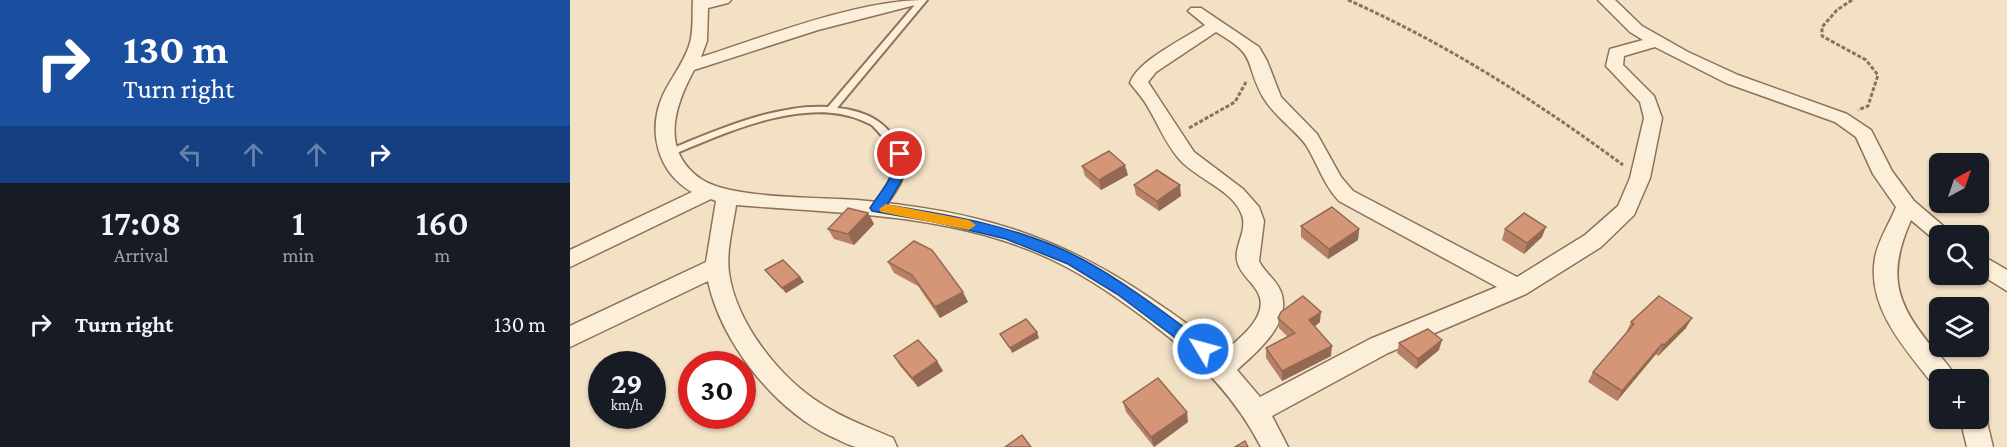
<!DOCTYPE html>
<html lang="en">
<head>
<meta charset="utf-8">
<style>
	body { margin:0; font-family:"Crimson Pro",serif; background:#20242c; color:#f1f3f6; height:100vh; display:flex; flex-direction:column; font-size:22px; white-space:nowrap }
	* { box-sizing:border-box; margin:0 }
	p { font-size:20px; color:#9ea1a6 }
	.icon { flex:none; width:33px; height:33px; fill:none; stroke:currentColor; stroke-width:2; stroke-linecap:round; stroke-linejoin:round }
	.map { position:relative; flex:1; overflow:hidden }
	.drawer { display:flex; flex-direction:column; background:#171b24; width:570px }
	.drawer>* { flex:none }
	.top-card { background:#1a4fa0; color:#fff; overflow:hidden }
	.needle { width:39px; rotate:40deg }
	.controls { position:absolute; left:1359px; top:153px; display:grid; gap:12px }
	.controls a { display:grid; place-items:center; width:60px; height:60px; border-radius:9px; background:#171b24; box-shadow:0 2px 4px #0004; font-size:30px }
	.speed { position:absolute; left:18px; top:351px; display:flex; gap:12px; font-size:30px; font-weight:700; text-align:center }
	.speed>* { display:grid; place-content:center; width:78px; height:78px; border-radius:50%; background:#171b24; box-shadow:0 2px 4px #0004; line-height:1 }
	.speed small { font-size:15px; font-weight:400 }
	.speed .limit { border:9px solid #d22; background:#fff; color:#111 }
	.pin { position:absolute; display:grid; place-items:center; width:51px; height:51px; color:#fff; margin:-26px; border:3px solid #fff; border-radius:50%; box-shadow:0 2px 6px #0007 }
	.me { position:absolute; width:66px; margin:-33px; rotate:307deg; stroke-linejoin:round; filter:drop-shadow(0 0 4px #0008) }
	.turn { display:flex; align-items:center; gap:21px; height:126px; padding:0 24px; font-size:27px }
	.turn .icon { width:78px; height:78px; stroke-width:2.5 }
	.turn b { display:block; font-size:42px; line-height:51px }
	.lanes { display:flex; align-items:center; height:57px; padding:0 24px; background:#0003; justify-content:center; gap:30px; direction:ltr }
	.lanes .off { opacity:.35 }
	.eta { display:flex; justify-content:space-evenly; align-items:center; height:102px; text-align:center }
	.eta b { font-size:36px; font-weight:600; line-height:42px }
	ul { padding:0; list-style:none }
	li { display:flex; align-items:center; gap:18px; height:78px; padding:0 24px }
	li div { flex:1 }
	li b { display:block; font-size:22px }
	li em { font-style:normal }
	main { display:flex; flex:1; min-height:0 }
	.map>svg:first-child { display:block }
</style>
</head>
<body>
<main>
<section class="drawer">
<div class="top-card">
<div class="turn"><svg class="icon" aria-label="right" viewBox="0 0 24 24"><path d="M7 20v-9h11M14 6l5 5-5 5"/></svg><div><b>130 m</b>Turn right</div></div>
<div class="lanes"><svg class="icon off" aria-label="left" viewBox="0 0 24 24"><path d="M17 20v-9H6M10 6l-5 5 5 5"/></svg><svg class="icon off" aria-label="ahead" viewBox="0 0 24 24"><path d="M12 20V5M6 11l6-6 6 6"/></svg><svg class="icon off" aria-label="ahead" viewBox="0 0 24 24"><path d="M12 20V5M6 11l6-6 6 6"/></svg><svg class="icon" aria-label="right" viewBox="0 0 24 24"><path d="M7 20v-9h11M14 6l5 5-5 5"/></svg></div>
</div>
<div class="eta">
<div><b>17:08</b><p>Arrival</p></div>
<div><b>1</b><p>min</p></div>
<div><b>160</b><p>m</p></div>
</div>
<ul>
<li><svg class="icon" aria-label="right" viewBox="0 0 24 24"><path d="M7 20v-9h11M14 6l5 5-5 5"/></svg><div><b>Turn right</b></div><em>130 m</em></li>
</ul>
</section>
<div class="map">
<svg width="1437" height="447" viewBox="0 0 1437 447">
	<rect width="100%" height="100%" fill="#f2e1c5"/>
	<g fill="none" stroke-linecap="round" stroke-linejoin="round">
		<g stroke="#8f7159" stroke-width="4">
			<path id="service" d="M349,0H357L267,108C280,109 295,113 306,120C321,129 337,153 334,171C331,186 320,199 311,211H303L302,208C319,182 338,165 312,136C309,133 306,129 303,126C299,123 295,122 291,120C234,96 155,133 102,155H96L94,153L96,151C142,132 207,103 258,107Z"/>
		</g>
		<g stroke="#8f7159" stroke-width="3">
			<g id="minor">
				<path d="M123,0H161L158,3L138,8L137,41L131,57C197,36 288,0 356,0L353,3L248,30L124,70C104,107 90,150 131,179C160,199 249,197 287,200C401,210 485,233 580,298C605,315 630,332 652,353C668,340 702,315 687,291C681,281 672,275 668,264C662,248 678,232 672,215C663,190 627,179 610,160C597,146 589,126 579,109C574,99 567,92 560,83C567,61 615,38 635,25L618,11L621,8H631L689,47L697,61L711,97L747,134L771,177L783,191L947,277L1015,235L1048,206L1060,178L1074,118L1070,102L1036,66L1040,49L1073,40L1060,32L1028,0H1045L1072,26L1118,52L1168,75L1277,114L1301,130L1322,171L1344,201L1385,236H1370V242H1367L1341,220C1317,274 1325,302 1362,347C1371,357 1381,367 1387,380H1370V389L1366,388C1337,351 1296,308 1305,258C1308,240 1320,223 1326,207L1303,174L1286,137L1265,122L1156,83L1085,47L1054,56L1053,65L1084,96L1092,118L1080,178L1064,215L1031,247L956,294L818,353L702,416L718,447H691C665,396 626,357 581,323C542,293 502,266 457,249C365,213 262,213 166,205C163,227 156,251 159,273C166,323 210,379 253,405C275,419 300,428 323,438L327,447C314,447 299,447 286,447C277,445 268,439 260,436C204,409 151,342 138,281L0,347V326L136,262L146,201L141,199L0,267V250L122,192C87,172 77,130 93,95C101,78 113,64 119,46C124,32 122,15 123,0ZM646,32C689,57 673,60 693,97C704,116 723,128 736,145C748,164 753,184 769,201L927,287L800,339L690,397L667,370C688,351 722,323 711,292C706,279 694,272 689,261L694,221L689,207L673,189L624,152L578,82L586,72Z"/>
				<polygon points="1408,253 1437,270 1437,291 1408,273"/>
				<polygon points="1408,408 1416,418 1423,447 1397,447 1390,418 1408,418"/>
			</g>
		</g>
		<g stroke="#8f7159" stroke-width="3" stroke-dasharray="4 2" stroke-linecap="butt">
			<path d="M778,0C877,44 966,101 1053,165"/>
			<polyline points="1282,0 1267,10 1252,27 1252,36 1296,60 1308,75 1298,106 1288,110"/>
			<polyline points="619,128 665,102 676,82"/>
		</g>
		<use href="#service" fill="#fcefd9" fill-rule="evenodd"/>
		<use href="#minor" fill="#fcefd9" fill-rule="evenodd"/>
	</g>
	<g fill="#b68166">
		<polygon points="512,166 558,175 531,190 515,176"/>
		<polygon points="564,185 611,196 589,211 566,195"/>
		<polygon points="298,213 304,224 284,245 264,239 258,229"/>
		<polygon points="731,226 789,229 788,240 758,259 731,237"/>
		<polygon points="935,229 972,237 954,254 932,240"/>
		<polygon points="318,262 398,302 370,318 348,286 324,273"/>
		<polygon points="195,270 230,277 234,282 216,293"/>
		<polygon points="708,318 750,322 745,326 761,356 712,381 696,358 696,348 718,337 709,328"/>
		<polygon points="1061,322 1116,328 1088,356 1086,354 1047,401 1018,382 1023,372 1056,333"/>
		<polygon points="829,343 869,350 846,369 827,353"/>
		<polygon points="324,356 367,361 373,371 348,387 330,366"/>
		<polygon points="553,402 618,422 584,447 556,412"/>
	</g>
	<g fill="#946953">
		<polygon points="555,165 558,175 531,190 529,180"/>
		<polygon points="610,185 611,196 589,211 587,201"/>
		<polygon points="298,213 304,224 284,245 278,234"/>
		<polygon points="976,227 972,237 954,254 957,243"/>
		<polygon points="789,229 788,240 758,259 759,249"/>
		<polygon points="230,277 234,282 216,293 212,288"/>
		<polygon points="393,292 398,302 370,318 365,307"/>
		<polygon points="751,312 750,322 739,331 739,320"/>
		<polygon points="1122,318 1116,328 1088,356 1094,345"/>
		<polygon points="467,332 469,338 442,353 440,348"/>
		<polygon points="872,340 869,350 846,369 848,359"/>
		<polygon points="1092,344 1086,354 1047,401 1052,391"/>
		<polygon points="762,346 761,356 712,381 712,371"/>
		<polygon points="367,361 373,371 348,387 342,378"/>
		<polygon points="617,412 618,422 584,447 581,437"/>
	</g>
	<g fill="#d49677" stroke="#946953" stroke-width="1.5">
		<polygon points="539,151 555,165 529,180 512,166"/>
		<polygon points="587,170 610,185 587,201 564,185"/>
		<polygon points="762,207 789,229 759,249 731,226"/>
		<polygon points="278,208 298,213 278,234 258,229"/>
		<polygon points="954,213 976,227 957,243 935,229"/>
		<polygon points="344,241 362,250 393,292 365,307 342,275 318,262"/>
		<polygon points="213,260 230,277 212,288 195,270"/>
		<polygon points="733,296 751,312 739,320 762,346 712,371 696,348 725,333 708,318 711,312"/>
		<polygon points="1089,296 1122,318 1094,345 1092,344 1052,391 1023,372 1064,324 1061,322"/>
		<polygon points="456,319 467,332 440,348 430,334"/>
		<polygon points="858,329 872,340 848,359 829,343"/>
		<polygon points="348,340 367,361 342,378 324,356"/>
		<polygon points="588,378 617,412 581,437 553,402"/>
		<polygon points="452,435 461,447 435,447"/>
		<polygon points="675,441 678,447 665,447"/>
	</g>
	<path fill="#1a73e8" stroke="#114b97" stroke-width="1.5" d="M330,150L337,154V171L317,205C381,215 451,227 510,258C555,282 596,314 638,345L640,349L638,354H627L547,294L498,264L436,239L365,222L302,211L300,208C313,187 324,181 324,154Z"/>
	<polygon fill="#f59e0b" points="316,204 399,220 406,225 399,230 311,212 309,209"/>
</svg>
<div class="controls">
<a><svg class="needle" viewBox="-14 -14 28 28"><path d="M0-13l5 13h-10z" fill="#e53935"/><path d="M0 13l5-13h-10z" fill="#9ea1a6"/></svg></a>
<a><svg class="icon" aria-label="search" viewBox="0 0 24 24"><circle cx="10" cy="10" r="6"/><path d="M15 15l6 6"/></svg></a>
<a><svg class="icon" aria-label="layers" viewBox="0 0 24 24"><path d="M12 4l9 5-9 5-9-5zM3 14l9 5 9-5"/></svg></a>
<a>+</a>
</div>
<div class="speed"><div>29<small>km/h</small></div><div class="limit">30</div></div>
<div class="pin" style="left:330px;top:154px;background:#d93025"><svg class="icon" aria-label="arrive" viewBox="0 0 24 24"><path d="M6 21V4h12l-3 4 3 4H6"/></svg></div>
<svg class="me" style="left:633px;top:349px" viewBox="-20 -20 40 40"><circle r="17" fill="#1a73e8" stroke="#fff" stroke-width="3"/><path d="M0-11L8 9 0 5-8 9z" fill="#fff"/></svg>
</div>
</main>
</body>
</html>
